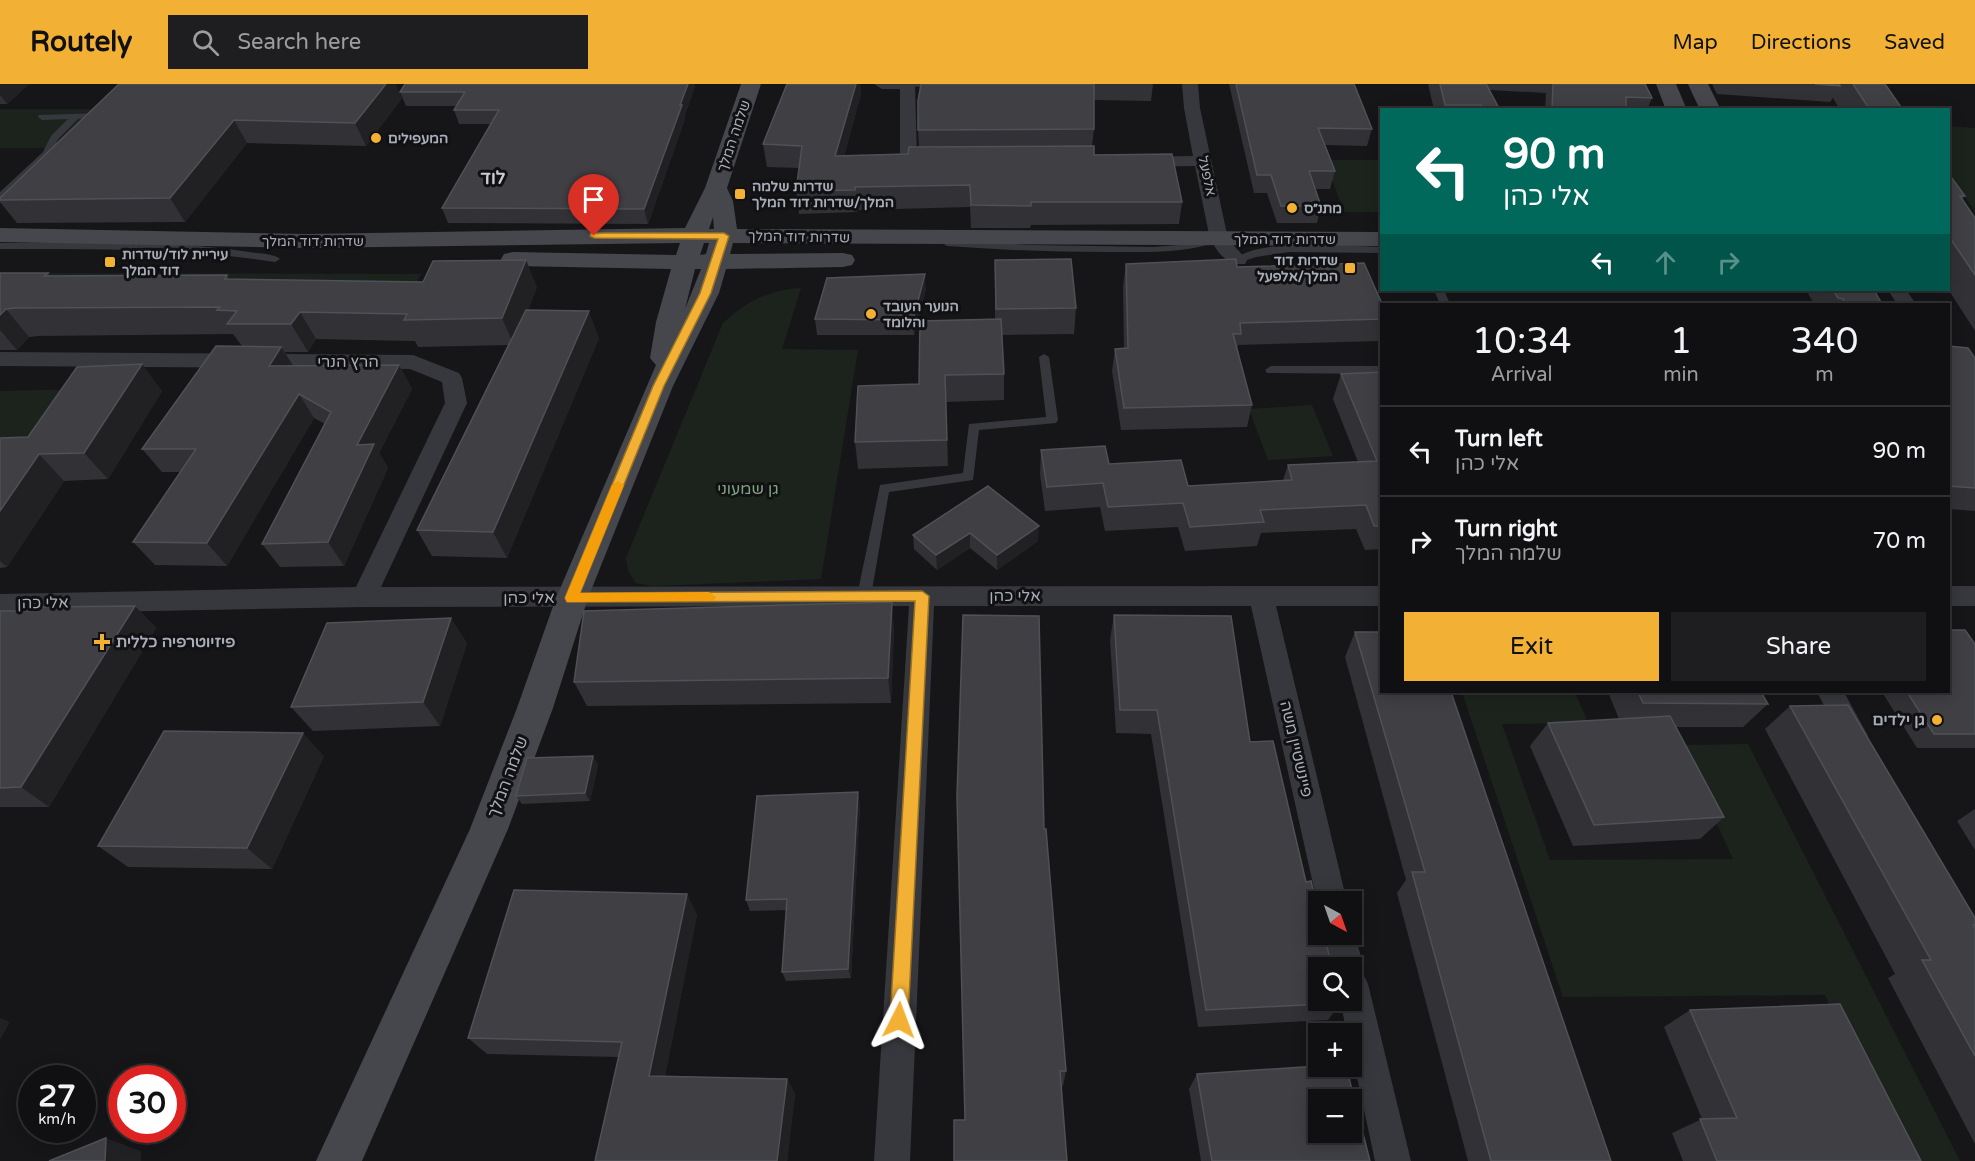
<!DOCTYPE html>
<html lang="en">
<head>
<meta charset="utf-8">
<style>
	body { margin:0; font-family:"Varela Round","Noto Sans Hebrew",sans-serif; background:#1e1e20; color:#f1f3f6; height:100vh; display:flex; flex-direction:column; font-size:22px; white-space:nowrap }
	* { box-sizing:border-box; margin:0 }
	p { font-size:20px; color:#9c9d9f }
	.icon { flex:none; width:33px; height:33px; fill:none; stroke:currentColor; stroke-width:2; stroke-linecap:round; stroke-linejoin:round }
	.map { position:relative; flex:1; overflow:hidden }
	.side { position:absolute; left:1380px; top:219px; width:570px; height:390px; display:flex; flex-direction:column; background:#101012; border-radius:0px; box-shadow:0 3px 15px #0003,0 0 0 2px #303032 }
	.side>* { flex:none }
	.guide { position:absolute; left:1380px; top:24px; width:570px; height:183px; border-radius:0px; box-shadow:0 3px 15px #0003,0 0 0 2px #303032; background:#00695c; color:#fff; overflow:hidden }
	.needle { width:39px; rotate:140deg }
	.controls { position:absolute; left:1308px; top:807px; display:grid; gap:12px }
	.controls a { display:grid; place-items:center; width:54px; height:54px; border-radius:0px; background:#101012; box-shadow:0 3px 15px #0003,0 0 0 2px #303032; font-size:30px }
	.speed { position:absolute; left:18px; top:981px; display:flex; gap:12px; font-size:30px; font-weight:700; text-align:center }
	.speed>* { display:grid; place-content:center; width:78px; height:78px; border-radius:50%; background:#101012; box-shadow:0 3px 15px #0003,0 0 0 2px #303032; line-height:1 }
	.speed small { font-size:15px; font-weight:400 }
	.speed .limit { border:9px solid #d22; background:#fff; color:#111 }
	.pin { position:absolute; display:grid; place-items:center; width:51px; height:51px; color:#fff; margin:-62px -26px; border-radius:50% 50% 50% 0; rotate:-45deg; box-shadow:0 0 6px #0007 }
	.pin .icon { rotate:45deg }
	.me { position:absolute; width:66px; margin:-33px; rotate:3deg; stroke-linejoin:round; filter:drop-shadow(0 0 4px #0008) }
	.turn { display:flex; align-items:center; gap:21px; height:126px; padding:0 24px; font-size:27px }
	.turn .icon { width:78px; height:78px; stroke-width:2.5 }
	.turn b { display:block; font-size:42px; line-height:51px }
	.lanes { display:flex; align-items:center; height:57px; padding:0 24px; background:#0003; justify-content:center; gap:30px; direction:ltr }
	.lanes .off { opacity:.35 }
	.eta { display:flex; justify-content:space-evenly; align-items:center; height:102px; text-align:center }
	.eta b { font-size:36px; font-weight:600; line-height:42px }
	.action { display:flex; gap:12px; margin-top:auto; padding:12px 24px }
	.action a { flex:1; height:69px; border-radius:0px; background:#f2b134; color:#111; font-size:24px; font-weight:600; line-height:69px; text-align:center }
	.action a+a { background:#1e1e20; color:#f1f3f6 }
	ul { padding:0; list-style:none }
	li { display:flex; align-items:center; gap:18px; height:90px; padding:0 24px; border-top:2px solid #303032 }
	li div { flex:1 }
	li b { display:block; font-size:22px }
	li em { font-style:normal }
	header { display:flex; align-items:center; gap:36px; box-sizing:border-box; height:84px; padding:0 30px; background:#f2b134; color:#111 }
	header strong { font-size:28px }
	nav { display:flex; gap:33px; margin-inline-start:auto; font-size:21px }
	.search { width:420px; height:54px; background:#1e1e20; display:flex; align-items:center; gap:15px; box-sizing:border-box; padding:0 21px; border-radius:0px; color:#9c9d9f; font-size:22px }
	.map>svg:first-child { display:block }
</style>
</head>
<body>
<header>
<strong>Routely</strong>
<div class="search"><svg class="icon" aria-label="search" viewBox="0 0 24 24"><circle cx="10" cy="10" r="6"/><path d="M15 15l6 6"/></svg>Search here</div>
<nav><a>Map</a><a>Directions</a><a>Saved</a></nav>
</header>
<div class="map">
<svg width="1975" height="1077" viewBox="0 0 1975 1077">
	<rect width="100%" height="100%" fill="#161618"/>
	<g fill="#1c231d">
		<polygon points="0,25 99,25 58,64 0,64"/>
		<polygon points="1948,42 1975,44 1975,127 1949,90"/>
		<polygon points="1325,76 1381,76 1381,128 1344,128"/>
		<polygon points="0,189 421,190 407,214 0,213"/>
		<path d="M801,204L782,265L858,266L821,495L653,502L636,499L628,487L626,474L723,239C747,217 769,206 801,204Z"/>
		<polygon points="90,305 0,375 0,307"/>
		<polygon points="1312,321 1333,372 1268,376 1249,325"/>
		<polygon points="1462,608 1575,608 1588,639 1502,640 1550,776 1733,775 1681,661 1748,660 1960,1077 1905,1077 1825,911 1563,913"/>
	</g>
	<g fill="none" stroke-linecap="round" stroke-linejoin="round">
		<g fill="#37383d" fill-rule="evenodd">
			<polygon points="904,0 940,0 942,2 938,4 908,2"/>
			<polygon points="103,29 107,32 106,34 78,35 58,55 50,71 0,116 0,108 43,68 51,52 68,35 42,36 38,33 39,31"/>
			<path d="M1217,152L1220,153V157C1183,170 1146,168 1107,168C1054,168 1000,166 947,162L942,159L947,156L1030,161L1153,163L1192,160Z"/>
			<path d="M0,159C83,159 167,155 249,168C259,170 273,169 280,175L275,178C184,164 92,165 0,165Z"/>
			<path d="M1328,161L1382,163V169L1289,168L1256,173L1238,179L1233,176C1254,159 1301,161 1328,161Z"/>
			<polygon points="1434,206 1444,206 1450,220 1440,220"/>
			<polygon points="1044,270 1049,273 1058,336 1056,339 979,346 973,396 889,408 871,512 869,516 859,516 857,512 880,401 963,389 969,340 1046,333 1039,273"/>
			<polygon points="1271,282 1382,282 1382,290 1267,289 1265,286"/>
		</g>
		<g fill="#37383d" fill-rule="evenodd">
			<polygon points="874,0 915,0 917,74 934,75 937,79 934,83 903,83 900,79 900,5 882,5"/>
			<polygon points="1182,0 1198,0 1200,24 1228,155 1247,176 1245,180 1231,180 1219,169 1210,155 1195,82 1139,83 1133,82 1131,78 1133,74 1139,73 1193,72 1184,24"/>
			<polygon points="1888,206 1906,206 1916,220 1897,220"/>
			<polygon points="0,268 413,271 459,289 462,294 467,319 381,503 1382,502 1382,522 1276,522 1347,818 1318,818 1318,822 1317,818 1251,522 934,522 910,1077 874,1077 909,522 364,523 0,530 0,510 356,503 445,319 442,298 410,285 0,282"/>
			<rect x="1948" y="502" width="27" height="20"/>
			<polygon points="1817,608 1844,608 1868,652 1864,660 1854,664 1844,660"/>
			<polygon points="1352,840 1364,884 1362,888 1368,900 1411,1077 1375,1077 1352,970 1352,950 1347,950 1340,916 1352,916 1352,884 1332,884 1324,850 1352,850"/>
		</g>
		<g fill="#45474d" fill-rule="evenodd">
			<path d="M741,0H761L727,104L733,117L737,145L1382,148V162L733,159L730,170L843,169L852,171L855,176L852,181L843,183L726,185L719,209L673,302L588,514L553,624L508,745L362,1077H316L470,745L517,624L556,514L656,281L650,274L656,238L671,185L513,182L504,180L501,175L504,170L513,168L676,171L680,159L307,164L0,158V144L307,150L685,144L705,104ZM713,133L714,145H709ZM704,159H709L706,170L700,171ZM695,185H701L685,225Z"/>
			<polygon points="1656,0 1676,0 1687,26 1666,26"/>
			<polygon points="1688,0 1708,0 1721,26 1700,26"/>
		</g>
	</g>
	<g fill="#323236">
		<polygon points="0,0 29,0 7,20 0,20"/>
		<polygon points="119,0 402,14 366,62 247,59 185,138 17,139 0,118 0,114"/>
		<polygon points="405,0 695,0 695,2 685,31 685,35 648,140 448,139 442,124 491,40 459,40 454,26 456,22 406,22 400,8"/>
		<polygon points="787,0 860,0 861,10 844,72 908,70 919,63 918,46 921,0 1153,0 1151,17 1094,16 1094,45 1092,62 1094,71 1182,118 1179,140 1031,141 1030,144 971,144 970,123 858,126 857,128 799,130 796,107 799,84 767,83 763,60"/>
		<polygon points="1229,0 1354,0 1372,45 1367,62 1325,61 1335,87 1330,105 1315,105 1321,122 1317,139 1277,139 1267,109 1254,109"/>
		<polygon points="1428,0 1645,0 1652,14 1647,26 1545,26 1546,9 1489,6 1500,26 1434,26"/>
		<polygon points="1712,0 1853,0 1903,26 1840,26 1833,14 1830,18 1717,10"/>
		<polygon points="1948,89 1965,112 1962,116 1975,134 1975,247 1948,205"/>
		<polygon points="995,176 1076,224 1074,250 1002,251 1004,290 1004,316 946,318 948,382 858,385 855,358 919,300 995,235"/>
		<polygon points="1126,180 1237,183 1382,220 1382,254 1380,257 1238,261 1237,265 1252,321 1247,343 1121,346 1112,287 1115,265 1124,265 1123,203"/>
		<polygon points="0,189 48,189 50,192 227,191 229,195 537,203 528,226 599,254 507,474 432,472 417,446 509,261 418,263 415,257 316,255 308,268 285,268 293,282 399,281 412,305 379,369 388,384 344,482 280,483 262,460 325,340 314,334 227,482 155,481 133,458 181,388 162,388 142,365 242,262 233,250 38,252 29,253 17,266 0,266"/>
		<polygon points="926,205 914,251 817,251 815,235"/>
		<polygon points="1806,206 1874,206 1882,220 1814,220"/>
		<polygon points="1948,262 1975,274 1975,427 1948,425"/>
		<polygon points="1382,288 1382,465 1365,466 1356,445 1261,449 1257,462 1185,467 1178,443 1105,447 1100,423 1045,427 1040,390 1041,366 1109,380 1188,402 1283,396 1288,381 1358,378 1333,315 1341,290"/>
		<polygon points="162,307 108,395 64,397 7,483 0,484 0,354 28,353"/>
		<polygon points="988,402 1038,457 997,486 970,464 937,486 914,465 913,451"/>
		<polygon points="135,522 156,544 49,723 0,723 0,527 38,527"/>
		<polygon points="1114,531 1250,658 1306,798 1341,919 1328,936 1198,943 1151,650 1116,649 1110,556"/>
		<polygon points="894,543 891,619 587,622 574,598"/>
		<polygon points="1355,548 1611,1077 1468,1077 1397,809 1406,796 1345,573"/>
		<polygon points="467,559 440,642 313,647 291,623"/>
		<polygon points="1975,560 1975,664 1917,664 1882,608 1948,608"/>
		<polygon points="1608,608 1761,608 1768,620 1743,643 1676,643 1724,733 1700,755 1573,762 1530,662 1548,639 1619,635"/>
		<polygon points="1790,622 1975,834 1975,1060 1888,894 1895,890 1765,645"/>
		<polygon points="324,672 272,785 128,783 98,762"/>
		<polygon points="593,672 598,681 590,717 522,720 516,712"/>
		<polygon points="860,720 851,894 786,897 782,888 786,826 750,827 746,816"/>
		<polygon points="1975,725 1975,766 1957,737"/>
		<polygon points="1044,745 1066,987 1063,1002 965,1036"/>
		<polygon points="697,830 665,992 787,995 795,1010 787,1077 618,973 487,970 468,954"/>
		<polygon points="1690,926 1921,1077 1683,1077 1672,1049 1702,1035 1664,943"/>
		<polygon points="1197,990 1370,1077 1201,1077 1189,1005"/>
	</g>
	<g fill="#212124">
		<polygon points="0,0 29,0 7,20 0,11"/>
		<polygon points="386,0 396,0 402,14 366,62 355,39"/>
		<polygon points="688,0 695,0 695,2 685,31 685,35 648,140 644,125"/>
		<polygon points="856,0 860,0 861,10 838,94 835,72"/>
		<polygon points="234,36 247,59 185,138 170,114"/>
		<polygon points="526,176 537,203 514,261 502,234"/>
		<polygon points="925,190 926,205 914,251 913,236"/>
		<polygon points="6,225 29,253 17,266 0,246 0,231"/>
		<polygon points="589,227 599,254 507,474 493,448"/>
		<polygon points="300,228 316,255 308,268 291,240"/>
		<polygon points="281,263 296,286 269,282"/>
		<polygon points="142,280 162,307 108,395 84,369"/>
		<polygon points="399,281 412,305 379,369 388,384 344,482 328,458 357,361"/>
		<polygon points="299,310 314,334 227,482 207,459"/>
		<polygon points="39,370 64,397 7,483 0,477 0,427"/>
		<polygon points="1039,442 1038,457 997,486 997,471"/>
		<polygon points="970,449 970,464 937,486 936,471"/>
		<polygon points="892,518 894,543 891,619 888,594"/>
		<polygon points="135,522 156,544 49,723 21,703"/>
		<polygon points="451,534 467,559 440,642 423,618"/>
		<polygon points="303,649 324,672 272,785 247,764"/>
		<polygon points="593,672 598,681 590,717 585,709"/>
		<polygon points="858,708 860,720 851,894 848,885"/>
		<polygon points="687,810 697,830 662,1007 649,992"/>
		<polygon points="0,934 10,938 0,956"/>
		<polygon points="787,995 795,1010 787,1077 777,1077"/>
		<polygon points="106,1054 141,1067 141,1077 105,1077"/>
	</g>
	<g fill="#3f3f44" stroke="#4f5156" stroke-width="1.5" fill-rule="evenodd">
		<polygon points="119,0 386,0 355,39 234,36 170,114 0,116 0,114"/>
		<polygon points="405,0 688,0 680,21 682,21 644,125 442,124 499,26 454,26 465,8 400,8"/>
		<polygon points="787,0 856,0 835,72 908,70 909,63 1094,62 1094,71 1172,70 1182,118 1031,118 1031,122 971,121 970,101 855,103 855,106 796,107 802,62 763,60"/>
		<polygon points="921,0 1094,0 1094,45 918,46 918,17"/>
		<polygon points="1236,0 1354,0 1372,45 1318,44 1335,87 1309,87 1321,122 1281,122 1271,91 1257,91"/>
		<polygon points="1440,0 1486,0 1500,26 1482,26 1481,21 1445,21"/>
		<polygon points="1553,0 1645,0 1652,14 1626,13 1626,26 1552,26"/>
		<polygon points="1815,0 1839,0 1840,2"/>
		<polygon points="1853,0 1885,0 1903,26 1870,26"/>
		<polygon points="1737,23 1767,26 1739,26"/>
		<polygon points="1948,89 1965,112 1960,112 1975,134 1975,191 1948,151"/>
		<polygon points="1071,175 1076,224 996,225 995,176"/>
		<polygon points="1236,175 1237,183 1364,179 1382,220 1382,235 1240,239 1241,250 1233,250 1252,321 1124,324 1115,265 1128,264 1126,180"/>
		<polygon points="526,176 502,234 404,236 407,230 300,228 291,240 227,240 237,227 217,226 220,223 15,224 6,225 0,231 0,189 48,189 44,192 227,191 225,195 423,198 433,177"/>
		<polygon points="925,190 913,236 815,235 827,194"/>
		<polygon points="1833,206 1874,206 1882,220 1846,220 1843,215 1838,214"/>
		<polygon points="526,226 589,227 493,448 417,446"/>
		<polygon points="1001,235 1004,290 945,291 947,356 855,358 858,302 919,300 920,237"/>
		<polygon points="216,262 281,263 269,282 399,281 357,361 374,360 328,458 262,460 331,328 299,310 207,459 133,458 196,365 142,365"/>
		<polygon points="1948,262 1968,264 1975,274 1975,404 1948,402"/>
		<polygon points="142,280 84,369 39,370 0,427 0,354 28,353 77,283"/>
		<polygon points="1382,288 1382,442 1374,442 1366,421 1260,426 1264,438 1190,443 1183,419 1108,423 1103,399 1047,403 1041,366 1105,362 1109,380 1181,376 1188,402 1292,396 1288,381 1377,377 1341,290"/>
		<polygon points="988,402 1039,442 997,471 970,449 936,471 913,451"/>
		<polygon points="892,518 888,594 574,598 584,527"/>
		<polygon points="135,522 21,703 0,704 0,527 38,527 41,523"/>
		<polygon points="963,531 1039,532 1044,745 1046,745 1066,987 1060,987 1067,1077 954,1077 954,1036 965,1036 957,712"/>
		<polygon points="1114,531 1231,532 1250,658 1273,657 1306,798 1311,797 1318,826 1318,850 1324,850 1332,884 1318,884 1318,916 1340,916 1341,919 1206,926 1157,626 1120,626"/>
		<polygon points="451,534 423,618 291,623 327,539"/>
		<polygon points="1948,546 1965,546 1975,560 1975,650 1934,650 1907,608 1948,608"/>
		<polygon points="1355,548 1382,548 1382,608 1451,608 1611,1077 1491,1077 1412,788 1425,788"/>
		<polygon points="1638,608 1761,608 1768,620 1643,619"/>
		<polygon points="1848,621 1975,834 1975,841 1973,841 1975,844 1975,972 1922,876 1931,876 1790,622"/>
		<polygon points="1670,632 1724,733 1594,741 1548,639"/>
		<polygon points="164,647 303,649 247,764 98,762"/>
		<polygon points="593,672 585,709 516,712 527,674"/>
		<polygon points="858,708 848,885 782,888 787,815 746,816 757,712"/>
		<polygon points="514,806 687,810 649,992 787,995 777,1077 595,1077 622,958 468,954"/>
		<polygon points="1840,920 1921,1077 1717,1077 1700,1035 1737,1034 1690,926"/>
		<path d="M1318,982H1346L1370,1077H1212L1197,990ZM1318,1016H1352V1048H1318Z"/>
		<polygon points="106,1054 105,1077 49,1077"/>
	</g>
	<polygon fill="#f2b134" stroke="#9d7322" stroke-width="1.5" points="591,149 724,149 729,152 711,209 664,302 580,509 922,507 929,512 908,936 905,942 899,945 893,942 890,936 915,517 567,518 565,514 653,302 700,209 718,155 594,154 590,152"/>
	<polygon fill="#f59e0b" points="618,397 624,401 580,509 709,508 716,513 714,517 567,518 565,514 612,401"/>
	<g fill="#f2b134" stroke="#111113" stroke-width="2">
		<circle cx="376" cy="54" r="6"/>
		<rect x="734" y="104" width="12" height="12" rx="3"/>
		<circle cx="1292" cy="124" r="6"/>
		<rect x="104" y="172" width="12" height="12" rx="3"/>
		<rect x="1344" y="178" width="12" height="12" rx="3"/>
		<circle cx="871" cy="230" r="6"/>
		<path d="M99 549h6v6h6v6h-6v6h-6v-6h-6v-6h6z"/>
		<circle cx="1937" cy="636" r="6"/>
	</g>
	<g text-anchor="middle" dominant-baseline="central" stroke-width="6" stroke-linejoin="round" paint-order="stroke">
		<g font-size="14" fill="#a8adb8" stroke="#111113">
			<text transform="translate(734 52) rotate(-71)">שלמה המלך</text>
			<text transform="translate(1207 92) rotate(78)">אלפעל</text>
			<text transform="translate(799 153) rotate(1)">שדרות דוד המלך</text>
			<text x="1285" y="155">שדרות דוד המלך</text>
			<text x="313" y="157">שדרות דוד המלך</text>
		</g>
		<g font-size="14" font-weight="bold" fill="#a8adb8" stroke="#111113" text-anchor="start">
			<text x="388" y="54">המעפילים</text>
			<text x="752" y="102">שדרות שלמה<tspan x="752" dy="16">המלך/שדרות דוד המלך</tspan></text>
			<text x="1304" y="124">מתנ״ס</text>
			<text x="122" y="170">עיריית לוד/שדרות<tspan x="122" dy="16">דוד המלך</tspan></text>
			<text x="1338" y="176" text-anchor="end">שדרות דוד<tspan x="1338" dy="16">המלך/אלפעל</tspan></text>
			<text x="883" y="222">הנוער העובד<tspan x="883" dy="16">והלומד</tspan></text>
		</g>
		<g font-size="16" fill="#a8adb8" stroke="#111113">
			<text x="348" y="278">הרץ הנרי</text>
			<text x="1015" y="512">אלי כהן</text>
			<text x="529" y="514">אלי כהן</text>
			<text transform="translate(43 519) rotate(-1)">אלי כהן</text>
			<text transform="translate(1296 665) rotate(77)">פיינשטיין משה</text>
			<text transform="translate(508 693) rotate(-69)">שלמה המלך</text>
		</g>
		<g font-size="16" fill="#7fa381" stroke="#111113">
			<text x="748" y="405">גן שמעוני</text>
		</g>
		<g font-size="16" font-weight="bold" fill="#a8adb8" stroke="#111113" text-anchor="start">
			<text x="116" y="558">פיזיוטרפיה כללית</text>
			<text x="1925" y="636" text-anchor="end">גן ילדים</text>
		</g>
		<g font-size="18" font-weight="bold" fill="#c9ccd4" stroke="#111113">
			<text x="493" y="94">לוד</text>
		</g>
	</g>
</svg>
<div class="controls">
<a><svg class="needle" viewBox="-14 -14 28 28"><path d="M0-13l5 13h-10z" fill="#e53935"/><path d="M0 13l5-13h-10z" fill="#9c9d9f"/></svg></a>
<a><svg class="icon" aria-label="search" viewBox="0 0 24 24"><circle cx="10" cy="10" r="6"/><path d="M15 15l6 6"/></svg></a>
<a>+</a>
<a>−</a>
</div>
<div class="speed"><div>27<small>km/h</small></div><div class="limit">30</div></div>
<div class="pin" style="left:594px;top:152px;background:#d93025"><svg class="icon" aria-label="arrive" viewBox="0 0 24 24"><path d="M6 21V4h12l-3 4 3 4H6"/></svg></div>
<svg class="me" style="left:899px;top:936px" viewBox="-20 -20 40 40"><path d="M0-17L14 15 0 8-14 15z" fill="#f2b134" stroke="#fff" stroke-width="4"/></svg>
<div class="guide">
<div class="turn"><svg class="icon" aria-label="left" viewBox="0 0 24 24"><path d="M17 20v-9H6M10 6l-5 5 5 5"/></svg><div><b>90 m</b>אלי כהן</div></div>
<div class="lanes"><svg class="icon" aria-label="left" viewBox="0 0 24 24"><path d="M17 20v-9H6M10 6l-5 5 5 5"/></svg><svg class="icon off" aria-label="ahead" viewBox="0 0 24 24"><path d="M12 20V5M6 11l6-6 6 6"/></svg><svg class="icon off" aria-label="right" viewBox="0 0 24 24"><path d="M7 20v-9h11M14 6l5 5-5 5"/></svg></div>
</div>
<section class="side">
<div class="eta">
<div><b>10:34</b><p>Arrival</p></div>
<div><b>1</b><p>min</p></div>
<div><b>340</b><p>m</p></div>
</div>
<ul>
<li><svg class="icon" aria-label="left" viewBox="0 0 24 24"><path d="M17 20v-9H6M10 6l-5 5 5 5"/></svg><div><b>Turn left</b><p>אלי כהן</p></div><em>90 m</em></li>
<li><svg class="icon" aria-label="right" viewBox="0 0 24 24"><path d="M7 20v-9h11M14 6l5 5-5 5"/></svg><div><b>Turn right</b><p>שלמה המלך</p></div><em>70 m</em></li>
</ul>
<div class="action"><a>Exit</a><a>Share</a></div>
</section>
</div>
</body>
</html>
